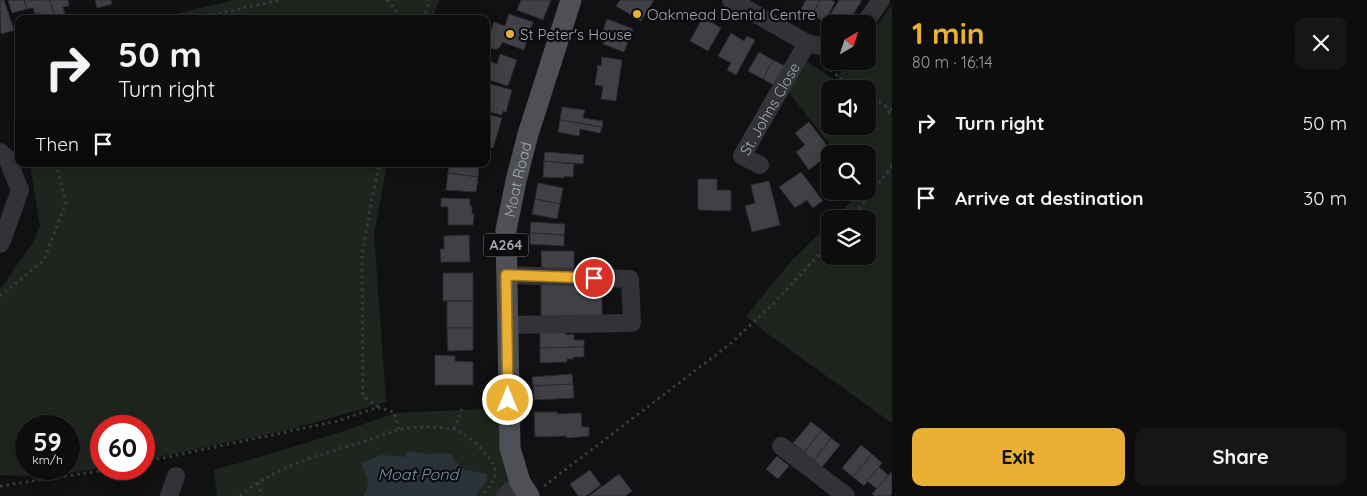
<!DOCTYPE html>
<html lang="en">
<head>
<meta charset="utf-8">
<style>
	body { margin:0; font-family:Quicksand,sans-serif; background:#161617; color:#f1f3f6; height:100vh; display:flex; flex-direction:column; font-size:19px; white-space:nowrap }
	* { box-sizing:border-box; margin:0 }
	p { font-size:16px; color:#9a9c9e }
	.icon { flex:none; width:28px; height:28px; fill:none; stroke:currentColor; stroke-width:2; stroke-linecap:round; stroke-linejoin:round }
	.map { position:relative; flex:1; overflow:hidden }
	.panel { display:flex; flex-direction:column; background:#0d0d0e; width:475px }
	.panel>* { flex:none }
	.banner { position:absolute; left:15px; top:15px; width:475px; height:152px; border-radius:10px; box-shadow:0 2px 12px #0003,0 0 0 1px #2d2d2e; background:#0d0d0e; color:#f1f3f6; overflow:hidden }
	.needle { width:32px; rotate:39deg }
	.controls { position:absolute; left:821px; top:15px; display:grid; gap:10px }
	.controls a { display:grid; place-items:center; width:55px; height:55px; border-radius:10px; background:#0d0d0e; box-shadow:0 2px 12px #0003,0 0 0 1px #2d2d2e; font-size:25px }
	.speed { position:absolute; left:15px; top:415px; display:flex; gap:10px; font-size:25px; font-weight:700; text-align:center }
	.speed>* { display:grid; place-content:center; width:65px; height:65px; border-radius:50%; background:#0d0d0e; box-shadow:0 2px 12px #0003,0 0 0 1px #2d2d2e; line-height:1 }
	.speed small { font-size:12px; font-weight:400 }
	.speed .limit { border:8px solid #d22; background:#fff; color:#111 }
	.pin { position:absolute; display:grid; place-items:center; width:42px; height:42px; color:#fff; margin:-21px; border:2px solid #fff; border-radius:50%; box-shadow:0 1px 5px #0007 }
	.me { position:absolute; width:55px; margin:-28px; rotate:0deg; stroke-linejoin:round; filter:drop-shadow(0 0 4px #0008) }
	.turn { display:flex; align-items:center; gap:18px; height:105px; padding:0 20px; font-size:22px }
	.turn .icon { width:65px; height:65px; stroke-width:2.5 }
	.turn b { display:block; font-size:35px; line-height:42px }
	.then { display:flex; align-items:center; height:48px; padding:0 20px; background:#0003; gap:10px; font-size:19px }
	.round { display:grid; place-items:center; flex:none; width:52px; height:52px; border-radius:10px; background:#161617 }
	.overview { display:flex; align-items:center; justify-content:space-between; height:85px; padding:0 20px }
	h1 { font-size:30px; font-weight:800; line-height:38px; color:#e9b033 }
	.button { display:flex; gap:10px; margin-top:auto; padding:10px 20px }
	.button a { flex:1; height:58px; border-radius:10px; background:#e9b033; color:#111; font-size:20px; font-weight:800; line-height:58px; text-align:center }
	.button a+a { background:#161617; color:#f1f3f6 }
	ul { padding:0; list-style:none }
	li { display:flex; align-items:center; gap:15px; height:75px; padding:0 20px }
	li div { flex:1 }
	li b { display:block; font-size:19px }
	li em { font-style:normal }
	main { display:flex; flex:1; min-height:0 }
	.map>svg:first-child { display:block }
</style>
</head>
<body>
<main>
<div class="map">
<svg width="892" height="496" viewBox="0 0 892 496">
	<rect width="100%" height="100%" fill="#111113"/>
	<g fill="#1e251f" fill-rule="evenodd">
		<polygon points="234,0 439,0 432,19 164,19 179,13"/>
		<path d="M892,5V423L765,332L746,316L793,259L830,223V256H868V219H834L862,191H868V154H837L786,89L806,61L835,80L851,61H868V38ZM830,89H868V126H830Z"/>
		<path d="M30,164H387L374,235L386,402L292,429L144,460V426H101V468L43,477L0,475V289L32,244L40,226ZM26,426H69V469H26Z"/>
		<polygon points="507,408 520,482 505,496 217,496 214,470 273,453 344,431 395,413"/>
	</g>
	<path fill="#2b333a" d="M409,451L428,454L438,453L450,454L462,469L487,474V480L476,496H363C372,483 366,476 361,463L381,455L404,457Z"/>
	<g fill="#404146" stroke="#2b2b2f">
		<polygon points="0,0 4,0 14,30 1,34"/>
		<polygon points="8,0 24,0 27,9 12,13"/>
		<polygon points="24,0 50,0 56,19 41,19 39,13 35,14 33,8 27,9"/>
		<polygon points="50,0 68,0 69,6 63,7 66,19 56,19"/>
		<polygon points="95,0 111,0 112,4 97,8"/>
		<polygon points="521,0 551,0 543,20 517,10"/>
		<polygon points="620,0 654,0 641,21 616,6"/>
		<polygon points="806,0 820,0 812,15 801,9"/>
		<polygon points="820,0 831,0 835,2 825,22 812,15"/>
		<polygon points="839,0 862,0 847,24 830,25 826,22"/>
		<polygon points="509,14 533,22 524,50 502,42 500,47 497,49 492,49 487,41 494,22 505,26"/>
		<polygon points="703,17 721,28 708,51 690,41"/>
		<polygon points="607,19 633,29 624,52 603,44 606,34 602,33"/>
		<polygon points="731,33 744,41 747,36 755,40 736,75 727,70 731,63 718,56"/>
		<polygon points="759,52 773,60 763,79 748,71"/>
		<polygon points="500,54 517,60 508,86 486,79 486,60 497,64"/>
		<polygon points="602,57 622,60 616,101 601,99 603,86 595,85 598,65 601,66"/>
		<polygon points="773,60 787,67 777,87 763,79"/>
		<polygon points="486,83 512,90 506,112 503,111 502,115 486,111"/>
		<polygon points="562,107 585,110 583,118 603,121 602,127 560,120"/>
		<polygon points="486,114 502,118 493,148 486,146"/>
		<polygon points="560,120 602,127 600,133 580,129 579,136 558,132"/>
		<polygon points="809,122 832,152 809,170 796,152 805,145 795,133"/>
		<polygon points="545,152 584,155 583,164 544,161"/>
		<polygon points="544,161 574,164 573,177 564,176 564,178 543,177"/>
		<polygon points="449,164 479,164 478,177 448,173"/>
		<polygon points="801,172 823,201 813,208 807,200 795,208 779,187"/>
		<polygon points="448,173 478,177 476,192 446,190"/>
		<polygon points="698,179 717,179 717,190 731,190 731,211 698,210"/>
		<polygon points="769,181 780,225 752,232 745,206 755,203 751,185"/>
		<polygon points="538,183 563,188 560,204 535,199"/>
		<polygon points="441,198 470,199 470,206 472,206 472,214 474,214 473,225 448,225 448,207 441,207"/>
		<polygon points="535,199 560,204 557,219 532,214"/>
		<polygon points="531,222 565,224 564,235 530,233"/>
		<polygon points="530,233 564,235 564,246 530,244"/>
		<polygon points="469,235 470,262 441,262 440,249 444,249 444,236"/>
		<polygon points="541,251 574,251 574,269 542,270"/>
		<rect x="443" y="273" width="30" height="28"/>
		<rect x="541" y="282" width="61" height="39"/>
		<rect x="447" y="301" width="26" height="27"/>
		<polygon points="447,328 473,328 473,350 448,351"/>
		<polygon points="540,331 566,331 566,335 574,334 574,340 584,340 584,347 540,348"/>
		<polygon points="584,347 584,357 573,357 573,359 567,359 567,362 540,363 540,348"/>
		<polygon points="435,355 455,356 455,361 473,362 473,385 435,385"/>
		<polygon points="572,374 573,384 533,386 532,377"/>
		<polygon points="573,384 574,398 534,400 533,386"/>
		<polygon points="534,412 557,412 557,414 581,413 582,427 589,427 589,436 567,438 566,436 535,437"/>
		<polygon points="811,422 822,430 804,452 793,443"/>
		<polygon points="822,430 831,438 814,460 804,452"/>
		<polygon points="831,438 840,445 822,467 814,460"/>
		<polygon points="861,445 872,454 853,477 842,468"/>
		<polygon points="872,454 882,463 864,486 853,477"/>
		<polygon points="777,456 789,466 778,479 766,469"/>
		<polygon points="879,467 888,475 877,489 867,481"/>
		<polygon points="590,470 601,485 586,496 578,496 570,484"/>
		<polygon points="891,472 892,473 892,494 890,496 874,496 872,494"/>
		<polygon points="619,474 632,491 625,496 589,496"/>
	</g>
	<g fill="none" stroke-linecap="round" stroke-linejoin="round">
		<g stroke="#383a3e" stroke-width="3" stroke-dasharray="2.5 4" stroke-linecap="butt">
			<polyline points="387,0 403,19"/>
			<polyline points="193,19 280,0"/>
			<polyline points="423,19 430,0"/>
			<polyline points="831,63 831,70 839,77 858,89"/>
			<polyline points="868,95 892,110"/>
			<polyline points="888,113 891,109"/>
			<polyline points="851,219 892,166"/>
			<polyline points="0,296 44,260 66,202 56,164"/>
			<polyline points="378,407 363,396 362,255 372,197 380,164"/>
			<polyline points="454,429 462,409"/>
			<polyline points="144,462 338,421 378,407 394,412 399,429"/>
			<polyline points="258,483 262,496"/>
			<polyline points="0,486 112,469"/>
			<polyline points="544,486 730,344 772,305 830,243"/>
			<path d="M240,496C273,467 320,455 362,442C374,439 386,433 398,430C413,426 436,426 452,429C462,430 478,445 485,453C502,471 495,479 482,496"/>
		</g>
		<g stroke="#323337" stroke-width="18">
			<polyline points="731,0 807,43 830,48"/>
			<polyline points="864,24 881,0"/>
			<polyline points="0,152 7,158 20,190 3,238 0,244"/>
			<path id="s1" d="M760,165L742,156L807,43"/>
			<polyline points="506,275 630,279 632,323 508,325"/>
			<polyline points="781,446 846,496"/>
			<polyline points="169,496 176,476"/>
			<polyline points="505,496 520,482"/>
		</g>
		<path stroke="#4e5056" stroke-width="21" id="s2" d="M529,496L520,482L510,448L506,230L516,181L528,134L571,0"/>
	</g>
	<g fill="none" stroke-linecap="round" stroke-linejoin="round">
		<g stroke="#977221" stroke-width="12">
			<polyline id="route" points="508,400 506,275 594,278"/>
		</g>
		<use href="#route" stroke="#e9b033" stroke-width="9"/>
	</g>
	<g fill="#e9b033" stroke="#0c0c0e" stroke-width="2">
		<circle cx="637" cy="14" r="5"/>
		<circle cx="510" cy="34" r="5"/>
	</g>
	<g text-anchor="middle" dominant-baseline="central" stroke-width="4.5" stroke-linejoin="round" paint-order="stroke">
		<rect fill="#0c0c0e" stroke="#767982" stroke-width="1" x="483.5" y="233.5" width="45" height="23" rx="4"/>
		<g font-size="14" font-weight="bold" fill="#a3a8b3">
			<text x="506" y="245">A264</text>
		</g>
		<g font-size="15" fill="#a3a8b3" stroke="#0c0c0e" text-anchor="start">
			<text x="647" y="14">Oakmead Dental Centre</text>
			<text x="520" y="34">St Peter's House</text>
		</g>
		<g font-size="15" fill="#a3a8b3" stroke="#0c0c0e">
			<text stroke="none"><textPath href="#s1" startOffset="75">St. Johns Close</textPath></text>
			<text stroke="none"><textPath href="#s2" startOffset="322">Moat Road</textPath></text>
		</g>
		<g font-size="16" font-style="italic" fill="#7b94ad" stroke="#0c0c0e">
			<text x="418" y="474">Moat Pond</text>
		</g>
	</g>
</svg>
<div class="controls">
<a><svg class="needle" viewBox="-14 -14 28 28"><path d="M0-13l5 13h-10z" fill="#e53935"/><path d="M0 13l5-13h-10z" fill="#9a9c9e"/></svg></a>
<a><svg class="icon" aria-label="sound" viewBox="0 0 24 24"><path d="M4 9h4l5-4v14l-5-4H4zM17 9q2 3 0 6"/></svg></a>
<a><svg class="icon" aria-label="search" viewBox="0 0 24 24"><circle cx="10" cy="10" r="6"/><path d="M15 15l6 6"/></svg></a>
<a><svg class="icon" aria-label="layers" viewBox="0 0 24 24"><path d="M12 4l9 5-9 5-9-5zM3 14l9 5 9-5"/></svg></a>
</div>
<div class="speed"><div>59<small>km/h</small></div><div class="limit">60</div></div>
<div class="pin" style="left:594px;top:278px;background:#d93025"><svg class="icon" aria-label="arrive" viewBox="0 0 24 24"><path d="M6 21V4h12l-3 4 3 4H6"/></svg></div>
<svg class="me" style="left:508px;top:400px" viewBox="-20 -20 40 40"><circle r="17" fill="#e9b033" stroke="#fff" stroke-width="3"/><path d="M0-11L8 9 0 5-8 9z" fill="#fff"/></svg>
<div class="banner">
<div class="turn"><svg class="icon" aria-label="right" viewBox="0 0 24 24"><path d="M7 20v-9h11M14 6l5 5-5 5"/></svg><div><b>50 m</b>Turn right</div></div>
<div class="then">Then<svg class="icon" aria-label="arrive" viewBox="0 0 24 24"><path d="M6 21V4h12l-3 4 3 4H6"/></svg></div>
</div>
</div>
<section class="panel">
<div class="overview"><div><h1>1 min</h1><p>80 m · 16:14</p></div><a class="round"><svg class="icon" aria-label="close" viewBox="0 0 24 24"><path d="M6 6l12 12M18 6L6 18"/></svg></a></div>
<ul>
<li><svg class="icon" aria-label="right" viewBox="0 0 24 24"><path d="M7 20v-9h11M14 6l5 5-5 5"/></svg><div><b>Turn right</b></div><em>50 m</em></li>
<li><svg class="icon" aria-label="arrive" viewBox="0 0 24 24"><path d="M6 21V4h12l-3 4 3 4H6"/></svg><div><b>Arrive at destination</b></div><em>30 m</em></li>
</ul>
<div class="button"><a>Exit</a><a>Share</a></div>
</section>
</main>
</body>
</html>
